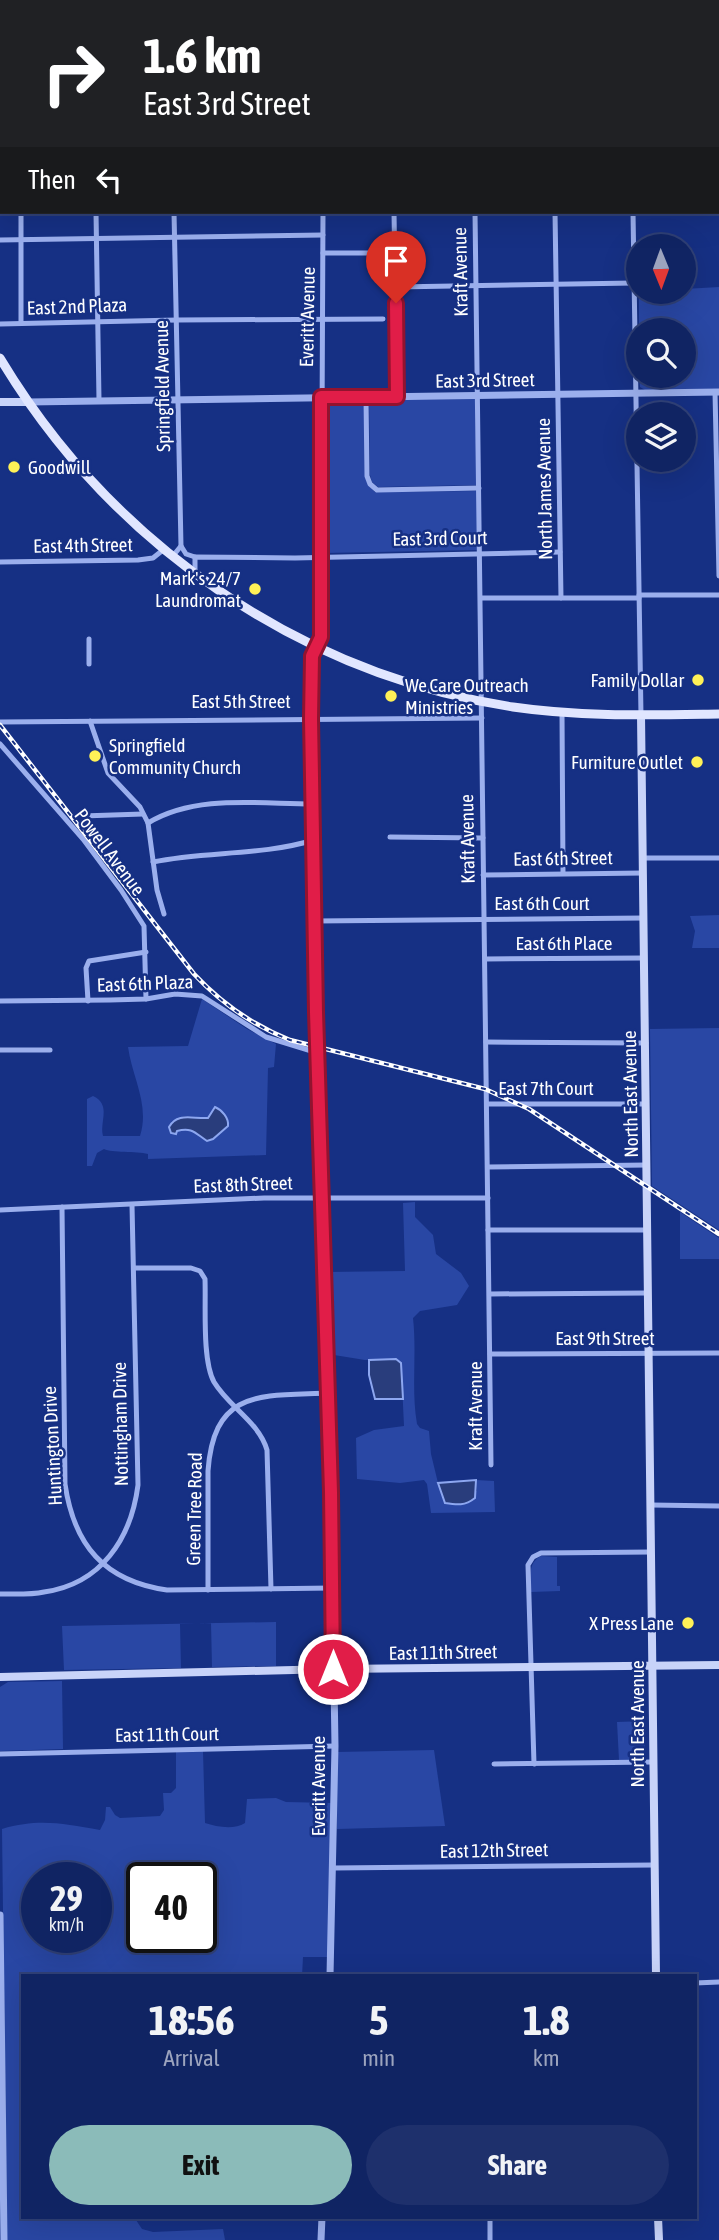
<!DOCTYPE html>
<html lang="en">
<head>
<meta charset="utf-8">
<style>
	body { margin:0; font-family:"Asap Condensed",sans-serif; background:#1e306c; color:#f1f3f6; height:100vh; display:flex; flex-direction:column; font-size:26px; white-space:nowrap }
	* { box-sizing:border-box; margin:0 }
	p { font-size:23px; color:#9ca4be }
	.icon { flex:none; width:38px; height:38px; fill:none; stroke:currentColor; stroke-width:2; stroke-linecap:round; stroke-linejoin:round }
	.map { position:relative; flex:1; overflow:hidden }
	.sheet { position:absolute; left:21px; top:1974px; width:676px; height:245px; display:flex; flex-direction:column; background:#102463; border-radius:0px; box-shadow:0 7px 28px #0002,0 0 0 2px #304178 }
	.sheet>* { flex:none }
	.top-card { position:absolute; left:0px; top:0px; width:719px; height:214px; box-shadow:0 7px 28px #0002,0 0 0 2px #304178; background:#202124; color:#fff; overflow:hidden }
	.needle { width:46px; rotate:179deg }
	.controls { position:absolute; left:626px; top:234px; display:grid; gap:14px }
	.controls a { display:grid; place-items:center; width:70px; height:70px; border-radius:50%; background:#102463; box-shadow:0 7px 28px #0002,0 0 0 2px #304178; font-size:35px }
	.speed { position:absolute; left:21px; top:1862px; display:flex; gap:14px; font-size:35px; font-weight:700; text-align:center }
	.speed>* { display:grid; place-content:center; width:91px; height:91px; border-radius:50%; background:#102463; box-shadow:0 7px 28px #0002,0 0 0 2px #304178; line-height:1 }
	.speed small { font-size:18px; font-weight:400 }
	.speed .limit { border:4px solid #111; border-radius:10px; background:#fff; color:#111 }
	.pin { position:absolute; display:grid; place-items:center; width:60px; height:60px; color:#fff; margin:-72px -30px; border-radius:50% 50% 50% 0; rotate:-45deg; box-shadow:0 0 7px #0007 }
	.pin .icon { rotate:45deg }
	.me { position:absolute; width:77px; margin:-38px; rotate:0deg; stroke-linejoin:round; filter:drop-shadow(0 0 5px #0008) }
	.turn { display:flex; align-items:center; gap:24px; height:147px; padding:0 28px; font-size:32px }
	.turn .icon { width:91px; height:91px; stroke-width:2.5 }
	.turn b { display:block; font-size:49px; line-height:60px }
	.then { display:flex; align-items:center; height:66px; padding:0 28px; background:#0003; gap:14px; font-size:26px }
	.eta { display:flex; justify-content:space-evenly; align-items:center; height:119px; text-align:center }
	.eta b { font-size:42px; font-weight:700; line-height:49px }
	.primary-button { display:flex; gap:14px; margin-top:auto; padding:14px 28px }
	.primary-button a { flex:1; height:80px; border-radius:42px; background:#8bbbb9; color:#111; font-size:28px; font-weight:700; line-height:80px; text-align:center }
	.primary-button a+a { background:#1e306c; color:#f1f3f6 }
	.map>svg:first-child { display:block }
</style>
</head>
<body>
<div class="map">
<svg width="719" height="2240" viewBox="0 0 719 2240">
	<rect width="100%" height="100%" fill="#163084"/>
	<g fill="#2947a4" fill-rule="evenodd">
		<polygon points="639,283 639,292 684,292 684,289 719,287 719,389 645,390 640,387 639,376 684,376 684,331 639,331 639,368"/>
		<polygon points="475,399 477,485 378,487 372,482 370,475 369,400"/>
		<polygon points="324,400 364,400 365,476 368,485 375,492 477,491 478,550 325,553"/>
		<polygon points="719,915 719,948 692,948 695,931 690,916"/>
		<path d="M202,999L247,1029L276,1044L274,1067L268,1068L266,1155L148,1159V1154C136,1151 112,1153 104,1149L97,1153L92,1166H87V1099L93,1096C112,1105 99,1122 103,1136H140C150,1105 132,1077 128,1047L188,1046ZM212,1111L228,1126L223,1130L200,1136C192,1128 187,1128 177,1131L171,1122L184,1116L208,1118Z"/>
		<polygon points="719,1028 719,1230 652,1186 650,1029"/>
		<path d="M415,1202V1217L433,1235L436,1254L461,1273L469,1286L457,1305L420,1311L413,1318C417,1354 411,1389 417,1424L420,1428L429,1431L431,1454L438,1483L477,1491L476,1480L494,1481L495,1512L431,1513L427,1484L424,1480L400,1483L357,1479L356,1438L374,1430L404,1426L401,1363L396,1359L365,1360L334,1355L333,1358L330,1359L327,1272L405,1271L403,1203Z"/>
		<polygon points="680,1212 719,1238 719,1259 680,1259"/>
		<path d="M541,1556L557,1557V1586H560V1591L531,1592C531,1578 527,1563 541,1556Z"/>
		<polygon points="276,1622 276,1666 212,1667 211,1623 180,1624 181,1668 64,1670 62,1626"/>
		<polygon points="62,1681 63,1749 0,1751 0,1687 8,1682"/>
		<polygon points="645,1721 645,1760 619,1760 617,1722"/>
		<polygon points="434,1750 445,1826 337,1829 337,1752"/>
		<path d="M203,1751L205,1823C217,1827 234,1830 245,1823L247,1799L276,1798L286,1802L332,1803L328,1957H303L302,1976H23V2217H134L142,2229L153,2232L223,2229L225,2240H7L2,1829C40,1818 63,1824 100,1830L105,1820L106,1807H110L115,1815L120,1818L160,1816L164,1810L163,1793H171L176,1788V1752ZM37,1878H96V1937H37ZM142,1878H201V1937H142Z"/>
	</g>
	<g fill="#293d7c" stroke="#8da7f0" stroke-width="2">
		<path d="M215,1107C222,1110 229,1118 228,1126L213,1139L207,1141C195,1133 192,1127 177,1131L176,1134L171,1133L169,1127C177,1112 193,1119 208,1118Z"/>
		<polygon points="396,1359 401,1363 403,1399 375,1399 369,1375 369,1360"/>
		<path d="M476,1480L475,1498C465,1506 457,1505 445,1503L438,1483Z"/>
	</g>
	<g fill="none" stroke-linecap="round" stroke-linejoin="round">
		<g stroke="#9bafed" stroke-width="5">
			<polyline points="166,0 166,2"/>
			<polyline points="471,0 471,2"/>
			<polyline points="553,0 553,2"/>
			<polyline points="630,0 630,2"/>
			<polyline points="79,2 79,0"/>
			<polyline points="324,2 324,0"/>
			<polyline points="0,77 2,77"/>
			<polyline points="718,152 719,152"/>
			<polyline points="0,160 2,160"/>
			<polyline points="96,212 99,400"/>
			<polyline points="394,212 397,397"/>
			<polyline points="475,212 491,1465"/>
			<polyline points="555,212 561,598"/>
			<polyline points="633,212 641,715"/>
			<polyline points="0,240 323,235"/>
			<polyline points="323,253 394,253"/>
			<polyline points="396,287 634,283"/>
			<polyline points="21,323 21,212"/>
			<polyline points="0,324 177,320 383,319"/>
			<polyline points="715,392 719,576"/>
			<polyline points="366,397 367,476 370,484 377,490 479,488"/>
			<polyline points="181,546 186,554 195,557"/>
			<polyline points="172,557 181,546 174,212"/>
			<polyline points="0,562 138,560 153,558 163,550"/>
			<polyline points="195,574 195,557 295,558 560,552"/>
			<polyline points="639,595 719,595"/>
			<polyline points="481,598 639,598"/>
			<polyline points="89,639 89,664"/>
			<polyline points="317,645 321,637 323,212"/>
			<polyline points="562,713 563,873"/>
			<polyline points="90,721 108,773 140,807 148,823 157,890 164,914"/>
			<polyline points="0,722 482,718"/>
			<polyline points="0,744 83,839 121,890 144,926 146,999"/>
			<polyline points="82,816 143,814"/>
			<path d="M148,823C196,794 259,804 313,804"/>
			<polyline points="390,837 483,838"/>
			<polyline points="643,858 719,858"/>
			<path d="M153,862C206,851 261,856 314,840"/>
			<polyline points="483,875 643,873"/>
			<polyline points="315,921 644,918"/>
			<polyline points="485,959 644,958"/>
			<polyline points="0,1001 110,1000 146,999 175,994 202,996 266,1037 318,1053"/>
			<polyline points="88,1001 86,968 89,961 146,952"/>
			<polyline points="486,1042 646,1043"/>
			<polyline points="0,1050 50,1050"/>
			<polyline points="487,1104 646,1104"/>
			<polyline points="488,1167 647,1165"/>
			<path d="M62,1207L65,1484C74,1545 104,1581 167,1590L332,1588"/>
			<polyline points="0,1210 264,1198 488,1198"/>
			<polyline points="488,1230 648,1230"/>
			<path d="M134,1268H191L200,1271L205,1279C206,1306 202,1360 214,1382C229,1407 259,1422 267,1450L271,1589"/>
			<polyline points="490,1294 648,1293"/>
			<polyline points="490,1354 719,1353"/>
			<polyline points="651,1505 719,1506"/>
			<path d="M208,1590V1471C214,1388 262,1396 328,1393"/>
			<path d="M0,1594C14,1594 30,1595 44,1592C101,1584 131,1539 138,1485L132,1205"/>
			<polyline points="0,1754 335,1746"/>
			<polyline points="494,1764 653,1762"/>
			<polyline points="534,1764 528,1565 533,1557 541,1553 651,1552"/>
			<polyline points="334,1868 655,1865"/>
			<polyline points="695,1983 719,1982"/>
			<polyline points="490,2217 490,2240"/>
		</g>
		<g stroke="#9bafed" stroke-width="7">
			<polyline points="28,402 719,392"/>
			<polyline points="316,647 312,656 316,1012 331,1492 335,1746 330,1976"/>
			<polyline points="0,1915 4,2240"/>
			<polyline points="321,2240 322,2217"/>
		</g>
		<g stroke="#c8d3f9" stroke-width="8">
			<polyline points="0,402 28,402"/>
			<polyline points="641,715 656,1976"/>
			<polyline points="0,1677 333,1669 719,1665"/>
			<polyline points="658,2217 659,2240"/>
		</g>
		<path stroke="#e1e6ff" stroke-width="9" d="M0,358C111,543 298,674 513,707C581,717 650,715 719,714"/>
		<g stroke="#fff" stroke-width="4.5">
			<path id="rail" d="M0,725L194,974C222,1004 252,1025 290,1040L485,1089L529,1109L719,1234"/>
		</g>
		<use href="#rail" stroke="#163084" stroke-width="2" stroke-dasharray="5" stroke-linecap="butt"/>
	</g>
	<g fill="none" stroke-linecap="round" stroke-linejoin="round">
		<g stroke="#92132f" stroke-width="18">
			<polyline id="route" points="333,1669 331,1492 316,1012 311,719 312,656 321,637 321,397 397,397 396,303"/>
		</g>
		<use href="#route" stroke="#e11d48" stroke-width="12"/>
	</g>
	<g fill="#fff157" stroke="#163084" stroke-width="2.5">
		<circle cx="14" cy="467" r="7"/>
		<circle cx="255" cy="589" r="7"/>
		<circle cx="698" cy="680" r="7"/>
		<circle cx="391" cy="696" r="7"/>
		<circle cx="95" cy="756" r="7"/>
		<circle cx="697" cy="762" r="7"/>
		<circle cx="688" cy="1623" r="7"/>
	</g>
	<g text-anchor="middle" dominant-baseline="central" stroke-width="5" stroke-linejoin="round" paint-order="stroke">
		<g font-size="19" fill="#fff" stroke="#163084">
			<text transform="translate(460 272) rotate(-91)">Kraft Avenue</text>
			<text transform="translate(77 306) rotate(-2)">East 2nd Plaza</text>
			<text transform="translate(307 317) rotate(-89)">Everitt Avenue</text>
			<text transform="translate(485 380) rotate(-1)">East 3rd Street</text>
			<text transform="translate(162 386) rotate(-91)">Springfield Avenue</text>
			<text transform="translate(544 489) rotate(-91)">North James Avenue</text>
			<text transform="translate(440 538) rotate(-1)">East 3rd Court</text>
			<text transform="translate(83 545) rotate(-1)">East 4th Street</text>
			<text x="241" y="701">East 5th Street</text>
			<text transform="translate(467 839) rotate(-91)">Kraft Avenue</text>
			<text transform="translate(110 852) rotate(53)">Powell Avenue</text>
			<text transform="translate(563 858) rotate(-1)">East 6th Street</text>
			<text x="542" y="903">East 6th Court</text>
			<text x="564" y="943">East 6th Place</text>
			<text transform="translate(145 983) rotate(-2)">East 6th Plaza</text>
			<text x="546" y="1088">East 7th Court</text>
			<text transform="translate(630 1094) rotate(-91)">North East Avenue</text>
			<text transform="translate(243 1184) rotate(-2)">East 8th Street</text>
			<text x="605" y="1338">East 9th Street</text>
			<text transform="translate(475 1406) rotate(-90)">Kraft Avenue</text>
			<text transform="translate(120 1424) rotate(-91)">Nottingham Drive</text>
			<text transform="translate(52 1446) rotate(-93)">Huntington Drive</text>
			<text transform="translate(194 1509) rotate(-89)">Green Tree Road</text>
			<text transform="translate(443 1652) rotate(-1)">East 11th Street</text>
			<text transform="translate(637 1724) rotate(-90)">North East Avenue</text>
			<text transform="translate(167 1734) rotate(-1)">East 11th Court</text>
			<text transform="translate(318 1786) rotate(-90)">Everitt Avenue</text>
			<text transform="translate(494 1850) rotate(-1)">East 12th Street</text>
		</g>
		<g font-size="19" fill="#fff" stroke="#163084" text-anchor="end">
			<text x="28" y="467" text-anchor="start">Goodwill</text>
			<text x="241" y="578">Mark's 24/7<tspan x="241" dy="22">Laundromat</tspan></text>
			<text x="684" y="680">Family Dollar</text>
			<text x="405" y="685" text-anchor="start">We Care Outreach<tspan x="405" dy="22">Ministries</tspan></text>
			<text x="109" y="745" text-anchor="start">Springfield<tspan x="109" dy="22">Community Church</tspan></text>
			<text x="683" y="762">Furniture Outlet</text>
			<text x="674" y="1623">X Press Lane</text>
		</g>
	</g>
</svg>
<div class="controls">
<a><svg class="needle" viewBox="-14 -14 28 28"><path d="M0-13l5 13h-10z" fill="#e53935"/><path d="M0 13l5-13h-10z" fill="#9ca4be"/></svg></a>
<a><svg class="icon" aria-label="search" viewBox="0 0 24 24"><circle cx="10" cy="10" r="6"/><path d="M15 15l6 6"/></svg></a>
<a><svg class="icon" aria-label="layers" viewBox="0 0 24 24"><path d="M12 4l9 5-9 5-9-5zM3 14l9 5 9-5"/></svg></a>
</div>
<div class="speed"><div>29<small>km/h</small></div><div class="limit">40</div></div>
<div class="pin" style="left:396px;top:303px;background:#d93025"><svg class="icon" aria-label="arrive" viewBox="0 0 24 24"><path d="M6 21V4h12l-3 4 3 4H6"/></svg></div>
<svg class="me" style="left:333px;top:1669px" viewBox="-20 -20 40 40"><circle r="17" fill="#e11d48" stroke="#fff" stroke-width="3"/><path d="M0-11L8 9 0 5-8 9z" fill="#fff"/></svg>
<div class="top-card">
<div class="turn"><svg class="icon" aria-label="right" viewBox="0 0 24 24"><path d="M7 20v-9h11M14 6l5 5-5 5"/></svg><div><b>1.6 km</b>East 3rd Street</div></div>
<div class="then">Then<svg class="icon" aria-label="left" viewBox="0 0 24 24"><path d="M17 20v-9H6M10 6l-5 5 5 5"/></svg></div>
</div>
<section class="sheet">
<div class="eta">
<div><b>18:56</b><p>Arrival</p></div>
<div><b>5</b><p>min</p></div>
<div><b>1.8</b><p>km</p></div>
</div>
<div class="primary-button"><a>Exit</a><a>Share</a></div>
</section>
</div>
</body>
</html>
